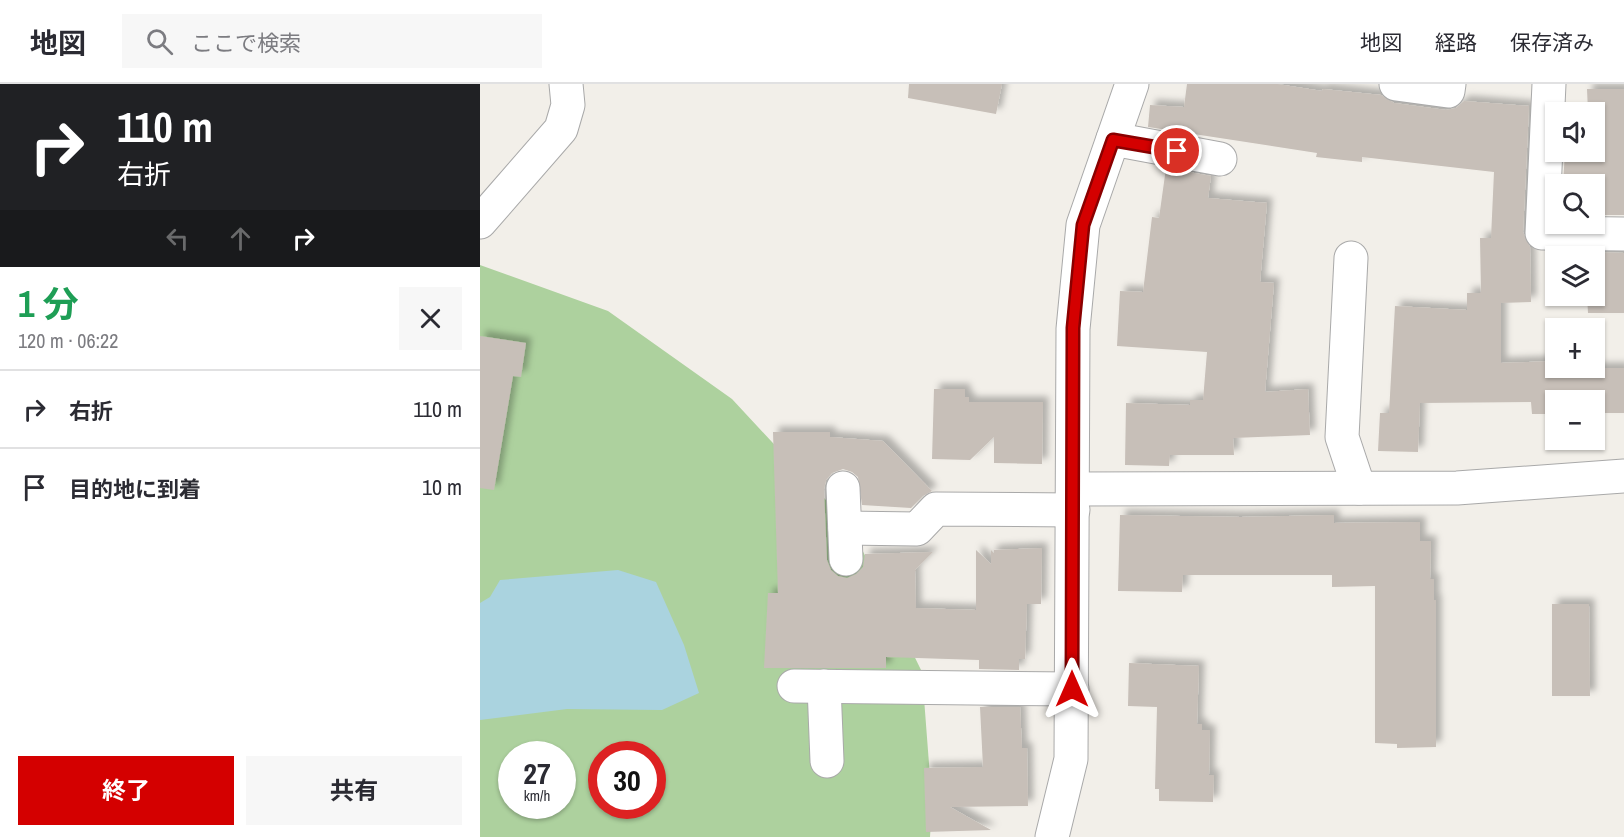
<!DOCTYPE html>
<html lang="ja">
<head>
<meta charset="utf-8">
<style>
	body { margin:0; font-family:"Archivo Narrow","Noto Sans JP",sans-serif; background:#f7f7f7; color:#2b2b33; height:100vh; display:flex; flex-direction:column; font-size:22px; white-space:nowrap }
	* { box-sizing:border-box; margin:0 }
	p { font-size:20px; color:#7c7c81 }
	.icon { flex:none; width:33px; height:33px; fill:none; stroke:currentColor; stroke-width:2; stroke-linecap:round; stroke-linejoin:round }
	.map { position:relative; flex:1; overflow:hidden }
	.sheet { display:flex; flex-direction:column; background:#fff; width:480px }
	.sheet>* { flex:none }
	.guide { background:#202124; color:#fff; overflow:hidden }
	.fabs { position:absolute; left:1065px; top:18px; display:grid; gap:12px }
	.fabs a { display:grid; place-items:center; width:60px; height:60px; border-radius:0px; background:#fff; box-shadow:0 2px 4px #0004; font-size:30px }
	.speed { position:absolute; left:18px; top:657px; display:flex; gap:12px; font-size:30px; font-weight:700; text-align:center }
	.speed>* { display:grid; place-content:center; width:78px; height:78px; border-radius:50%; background:#fff; box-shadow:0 2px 4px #0004; line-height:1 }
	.speed small { font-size:15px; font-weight:400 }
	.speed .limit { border:9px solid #d22; background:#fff; color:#111 }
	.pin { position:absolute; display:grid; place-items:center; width:51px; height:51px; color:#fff; margin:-26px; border:3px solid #fff; border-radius:50%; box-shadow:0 2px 6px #0007 }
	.me { position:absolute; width:66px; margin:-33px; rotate:0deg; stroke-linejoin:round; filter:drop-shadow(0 0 4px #0008) }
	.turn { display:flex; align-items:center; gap:21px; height:126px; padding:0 18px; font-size:27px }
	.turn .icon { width:78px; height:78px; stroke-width:2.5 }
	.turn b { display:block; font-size:42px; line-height:51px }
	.lanes { display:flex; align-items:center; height:57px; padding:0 18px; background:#0003; justify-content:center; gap:30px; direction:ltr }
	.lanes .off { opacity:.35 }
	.round { display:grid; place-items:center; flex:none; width:63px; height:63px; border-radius:0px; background:#f7f7f7 }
	.head { display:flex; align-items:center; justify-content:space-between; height:102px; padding:0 18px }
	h1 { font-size:36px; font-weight:700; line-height:45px; color:#1e9e55 }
	.action { display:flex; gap:12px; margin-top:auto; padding:12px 18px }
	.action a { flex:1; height:69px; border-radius:0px; background:#d40000; color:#fff; font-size:24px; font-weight:700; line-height:69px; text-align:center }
	.action a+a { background:#f7f7f7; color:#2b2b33 }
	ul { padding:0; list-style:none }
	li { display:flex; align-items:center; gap:18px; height:78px; padding:0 18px; border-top:2px solid #e1e1e2 }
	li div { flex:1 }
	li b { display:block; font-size:22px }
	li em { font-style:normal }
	header { display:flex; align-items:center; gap:36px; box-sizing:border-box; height:84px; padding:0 30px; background:#fff; border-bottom:2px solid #e1e1e2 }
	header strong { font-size:28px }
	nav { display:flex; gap:33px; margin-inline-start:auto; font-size:21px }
	.search { width:420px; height:54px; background:#f7f7f7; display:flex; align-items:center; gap:15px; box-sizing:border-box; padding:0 21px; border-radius:0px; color:#7c7c81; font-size:22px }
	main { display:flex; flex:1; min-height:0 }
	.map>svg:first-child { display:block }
</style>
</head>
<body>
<header>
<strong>地図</strong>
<div class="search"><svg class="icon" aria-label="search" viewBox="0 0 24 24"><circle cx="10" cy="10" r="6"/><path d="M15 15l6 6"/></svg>ここで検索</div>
<nav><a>地図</a><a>経路</a><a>保存済み</a></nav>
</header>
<main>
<section class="sheet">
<div class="guide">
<div class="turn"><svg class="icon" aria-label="right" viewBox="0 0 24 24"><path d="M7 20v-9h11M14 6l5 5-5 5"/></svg><div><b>110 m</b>右折</div></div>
<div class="lanes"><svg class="icon off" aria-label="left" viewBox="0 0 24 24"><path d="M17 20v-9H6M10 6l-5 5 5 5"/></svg><svg class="icon off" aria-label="ahead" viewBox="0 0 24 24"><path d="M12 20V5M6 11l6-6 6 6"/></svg><svg class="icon" aria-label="right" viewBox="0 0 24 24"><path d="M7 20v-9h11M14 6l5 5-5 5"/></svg></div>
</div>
<div class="head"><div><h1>1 分</h1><p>120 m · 06:22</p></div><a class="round"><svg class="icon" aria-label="close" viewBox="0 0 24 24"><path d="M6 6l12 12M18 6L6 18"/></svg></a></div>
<ul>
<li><svg class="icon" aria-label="right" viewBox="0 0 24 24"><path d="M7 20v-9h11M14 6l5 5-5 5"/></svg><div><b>右折</b></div><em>110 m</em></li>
<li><svg class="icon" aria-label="arrive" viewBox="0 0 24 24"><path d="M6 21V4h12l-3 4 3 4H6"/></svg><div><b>目的地に到着</b></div><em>10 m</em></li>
</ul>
<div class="action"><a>終了</a><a>共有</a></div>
</section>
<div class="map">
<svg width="1144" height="753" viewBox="0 0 1144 753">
	<defs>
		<filter id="shadow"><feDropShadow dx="5.5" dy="-5.5" stdDeviation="3" flood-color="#0004"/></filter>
	</defs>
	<rect width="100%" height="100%" fill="#f2efe9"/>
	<path fill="#add19e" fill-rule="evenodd" d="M0,181L128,227L252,315L371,443L442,588L452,719L450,753H0ZM32,670H82V722H32ZM122,670H172V722H122Z"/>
	<polygon fill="#aad3df" points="138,486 176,498 204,561 219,609 182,626 87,625 0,636 0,519 10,513 20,496"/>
	<g fill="#c7bfb8" filter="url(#shadow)">
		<polygon points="429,0 522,0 516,30 428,14"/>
		<polygon points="707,0 797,0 842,7 843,5 901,11 914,19 966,26 976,24 984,17 1049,22 1043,148 1050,163 1051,218 1021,219 1021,279 1076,277 1076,284 1144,284 1144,329 1114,329 1114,316 1076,316 1076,330 1052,330 1051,318 940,319 938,368 898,367 900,329 909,329 915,222 987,226 987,209 1001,209 1000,154 1011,154 1014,88 882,73 882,78 836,73 837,69 668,43 670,21 704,23"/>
		<polygon points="1107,5 1144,5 1144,131 1114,131 1114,100 1083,100 1085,68 1114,68 1114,28 1108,28"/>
		<polygon points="686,84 731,92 728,114 787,119 780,198 794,199 785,308 828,305 830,351 753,354 754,371 690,371 689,382 645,381 646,319 710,321 710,316 723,316 727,268 637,262 640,207 663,208 672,133 679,134"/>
		<polygon points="1107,168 1144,169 1144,229 1108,229 1107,212 1114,212 1114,172 1107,172"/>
		<polygon points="0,252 46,259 41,293 33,292 14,406 0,404"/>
		<polygon points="454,305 485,305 485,313 489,313 489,318 563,318 562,380 514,379 514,353 490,376 452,375"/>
		<polygon points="293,348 350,348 350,353 403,357 452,407 443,412 431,424 382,421 378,393 372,388 363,385 352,389 346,396 344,405 347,476 351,486 358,492 367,494 376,490 383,483 385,470 453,468 435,486 436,524 496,526 496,466 511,480 511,466 514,469 514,466 562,464 561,520 547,520 545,575 539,575 539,586 499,585 499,576 406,573 406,584 284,584 288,509 298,509"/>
		<polygon points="640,431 761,433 854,431 854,439 940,438 940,457 951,457 950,495 954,495 954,516 956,516 956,663 917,664 917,660 895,659 895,502 852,503 852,491 703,491 702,508 638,507"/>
		<polygon points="1072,520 1109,520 1110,612 1072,612"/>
		<polygon points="649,579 719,582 717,640 722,640 722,646 730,646 729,691 734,691 733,718 679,717 679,705 675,705 677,623 648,622"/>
		<polygon points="500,623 540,623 542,664 547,664 548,722 470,723 511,746 446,748 444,684 503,683"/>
	</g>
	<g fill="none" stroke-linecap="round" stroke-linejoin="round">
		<g stroke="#a9a9a9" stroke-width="35">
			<g id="minor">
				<polyline points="916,0 968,7 969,0"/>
				<polyline points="1069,0 1062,149 1144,150"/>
				<polyline points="633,55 740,75"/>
				<polyline points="0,138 81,45 88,21 86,0"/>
				<polyline points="871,174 862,353 879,404"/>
				<polyline points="363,404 366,475"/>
				<polyline points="593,405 977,404 1144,392"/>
				<polyline points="365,444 437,445 456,425 593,426"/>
				<polyline points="314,602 592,605"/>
				<polyline points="344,602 347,677"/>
				<polyline points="572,753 591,675 593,245 603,141 652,0"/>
			</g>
		</g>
		<use href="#minor" stroke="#fff" stroke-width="33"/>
	</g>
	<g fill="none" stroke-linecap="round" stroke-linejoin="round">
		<g stroke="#8a0000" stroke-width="15">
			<polyline id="route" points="592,605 593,244 603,141 633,56 697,67"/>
		</g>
		<use href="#route" stroke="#d40000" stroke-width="10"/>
	</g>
</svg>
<div class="fabs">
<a><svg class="icon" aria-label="sound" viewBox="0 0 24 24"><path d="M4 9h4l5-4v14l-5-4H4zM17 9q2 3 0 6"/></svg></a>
<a><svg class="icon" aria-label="search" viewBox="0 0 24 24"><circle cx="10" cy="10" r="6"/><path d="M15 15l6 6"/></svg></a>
<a><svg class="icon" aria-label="layers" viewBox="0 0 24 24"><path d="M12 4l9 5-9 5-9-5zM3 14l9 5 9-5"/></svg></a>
<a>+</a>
<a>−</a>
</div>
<div class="speed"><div>27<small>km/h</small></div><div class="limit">30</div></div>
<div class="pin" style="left:697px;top:67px;background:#d93025"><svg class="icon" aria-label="arrive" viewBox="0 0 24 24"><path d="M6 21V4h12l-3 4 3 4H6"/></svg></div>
<svg class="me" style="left:592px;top:605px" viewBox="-20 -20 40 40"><path d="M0-17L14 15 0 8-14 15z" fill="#d40000" stroke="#fff" stroke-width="4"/></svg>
</div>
</main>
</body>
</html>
